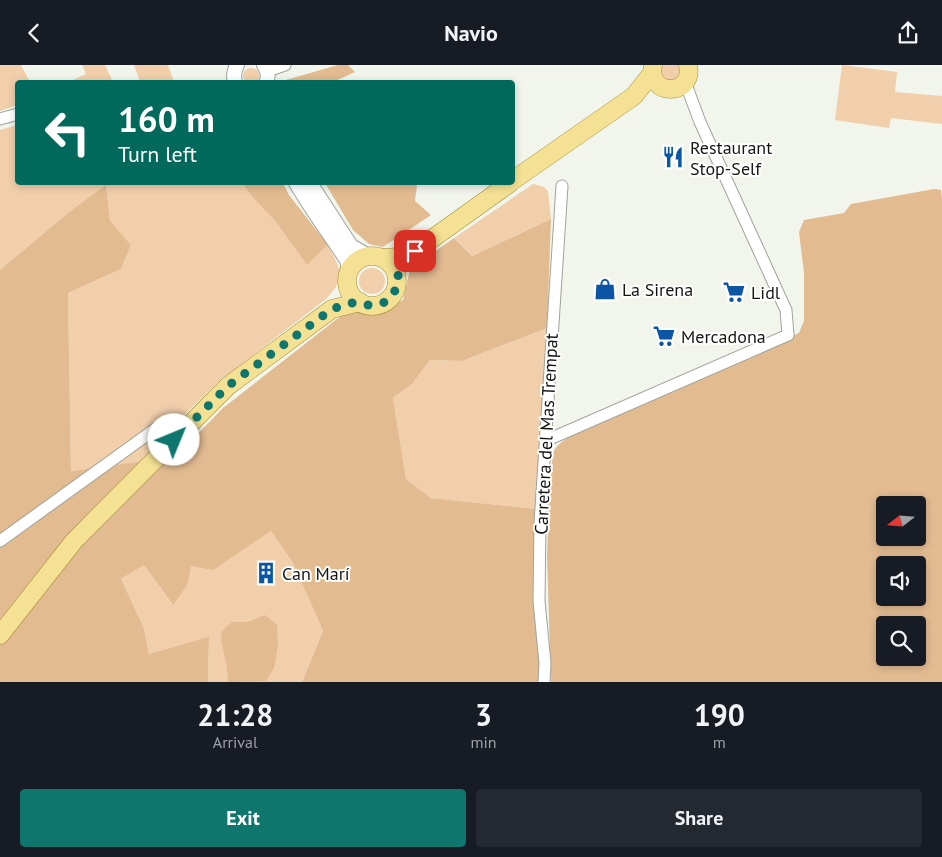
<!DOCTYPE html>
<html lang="en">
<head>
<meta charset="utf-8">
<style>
	body { margin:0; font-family:"PT Sans",sans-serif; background:#242831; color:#f1f3f6; height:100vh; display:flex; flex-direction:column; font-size:19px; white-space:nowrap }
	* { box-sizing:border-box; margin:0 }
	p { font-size:16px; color:#9ea1a6 }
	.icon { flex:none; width:28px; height:28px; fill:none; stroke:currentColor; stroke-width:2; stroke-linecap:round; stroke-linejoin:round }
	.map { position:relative; height:617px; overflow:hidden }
	.panel { display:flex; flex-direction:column; background:#171b24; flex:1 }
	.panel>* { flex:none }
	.guide { position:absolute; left:15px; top:15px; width:500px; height:105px; border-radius:5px; box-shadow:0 2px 8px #0003; background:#00695c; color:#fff; overflow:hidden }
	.needle { width:32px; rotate:253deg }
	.controls { position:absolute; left:876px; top:431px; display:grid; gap:10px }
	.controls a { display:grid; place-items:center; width:50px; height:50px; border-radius:5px; background:#171b24; box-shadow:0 2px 8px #0003; font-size:25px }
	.pin { position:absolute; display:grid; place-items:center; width:42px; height:42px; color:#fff; margin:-21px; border-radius:10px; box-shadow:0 2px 8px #0006 }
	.me { position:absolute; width:55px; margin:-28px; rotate:45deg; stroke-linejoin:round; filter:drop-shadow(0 0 4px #0008) }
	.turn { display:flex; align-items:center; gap:18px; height:105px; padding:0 20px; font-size:22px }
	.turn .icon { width:65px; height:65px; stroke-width:2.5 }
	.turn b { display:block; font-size:35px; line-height:42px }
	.eta { display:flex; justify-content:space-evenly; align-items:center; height:85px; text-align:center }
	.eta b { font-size:30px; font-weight:600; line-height:35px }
	.cta { display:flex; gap:10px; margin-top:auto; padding:10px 20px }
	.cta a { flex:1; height:58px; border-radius:5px; background:#0f766e; color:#fff; font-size:20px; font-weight:600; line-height:58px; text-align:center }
	.cta a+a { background:#242831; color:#f1f3f6 }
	header { display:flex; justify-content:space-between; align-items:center; height:65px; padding:0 20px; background:#171b24; font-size:22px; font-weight:600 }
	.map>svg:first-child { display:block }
</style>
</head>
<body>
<header><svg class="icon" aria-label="back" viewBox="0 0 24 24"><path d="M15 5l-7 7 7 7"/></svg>Navio<svg class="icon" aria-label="share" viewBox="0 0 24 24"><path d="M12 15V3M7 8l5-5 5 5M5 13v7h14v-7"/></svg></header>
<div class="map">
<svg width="942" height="617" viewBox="0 0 942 617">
	<rect width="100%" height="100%" fill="#f2f5eb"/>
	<g fill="#f1cfab">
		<polygon points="0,0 21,0 30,17 18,18 17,40 0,46"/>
		<polygon points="82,0 105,0 113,17 68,17 86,9"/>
		<polygon points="134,0 168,0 174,17 140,17"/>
		<polygon points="661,0 680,0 680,11 671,17 660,12"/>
		<polygon points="842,0 897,7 895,27 942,31 942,59 891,53 889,63 835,55"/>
		<circle cx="251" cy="11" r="8"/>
		<path d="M17,60L18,118H242L249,128L275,156L307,200L328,180C340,205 348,211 326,234L234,305L222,313L185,349L140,397L71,406L68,228L121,204L131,180L110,157L106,121L69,147L0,205V65Z"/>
		<polygon points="533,119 544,122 548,126 551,154 472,191 454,173"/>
		<circle cx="372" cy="216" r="13"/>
		<polygon points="547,263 536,444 431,433 406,414 393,333 412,319 430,295 462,296"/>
		<polygon points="271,466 293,498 323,566 302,617 208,617 209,573 149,589 144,563 121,514 144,500 172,539 188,519 191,501 213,504"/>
	</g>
	<g fill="#e2bb91" fill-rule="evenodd">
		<polygon points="338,0 348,0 355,7 333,17 281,17 282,16"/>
		<polygon points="242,118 283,118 289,130 328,180 307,200 275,156 249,128"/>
		<polygon points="325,118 415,118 417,120 415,136 431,150 383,182 369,179 353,165"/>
		<polygon points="106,120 110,156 131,180 121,204 68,228 71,406 175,392 223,343 351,243 376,248 403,235 410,204 454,173 472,191 551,154 547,263 462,296 430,295 412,319 393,333 406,414 431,433 536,444 540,617 302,617 323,566 293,498 271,466 213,505 191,501 188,519 173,540 144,500 121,514 144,563 149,589 209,572 208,617 0,617 0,205 69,147"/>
		<path d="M934,124L941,125L942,134V617H551L547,491L549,436L553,387C559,377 566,374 576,368L799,268L804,256V208L799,167L804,155L844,148L851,139ZM885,440H918V472H885ZM885,500H918V532H885ZM885,560H918V592H885Z"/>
		<polygon points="265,550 277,560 278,581 274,603 266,616 228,617 227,602 221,576 222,566 232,557 248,557"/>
	</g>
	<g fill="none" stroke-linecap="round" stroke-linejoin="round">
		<g stroke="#a0a39a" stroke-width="13">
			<g id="minor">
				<polyline points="267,6 285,0"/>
				<polyline points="0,54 18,49"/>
				<polyline points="545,376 788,270 786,245 700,57 685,17"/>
				<polyline points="0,476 158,362 171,358 184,365"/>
				<polyline points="544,617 545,598 539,536 540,458 562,121"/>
			</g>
		</g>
		<g stroke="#a0a39a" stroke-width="16">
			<g id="tertiary">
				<path d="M264,0C268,6 269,11 266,18"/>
				<path d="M235,18C233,11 234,6 237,0"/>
				<polyline points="296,118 311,142 347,195 349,205"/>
				<polyline points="310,118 351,181 368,191"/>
			</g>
		</g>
		<g stroke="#a18d37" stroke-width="19">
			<g id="primary">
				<path d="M653,0C646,32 695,32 688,0"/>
				<polyline points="512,116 634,31 652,8"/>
				<circle cx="372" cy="216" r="25"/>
				<polyline points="383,193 398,192 415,186 510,118"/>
				<polyline points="0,570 74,476 228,321 332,244 360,237"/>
			</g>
		</g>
		<use href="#minor" stroke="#fff" stroke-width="11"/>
		<use href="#tertiary" stroke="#fff" stroke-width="14"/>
		<use href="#primary" stroke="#f4e193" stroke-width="18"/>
	</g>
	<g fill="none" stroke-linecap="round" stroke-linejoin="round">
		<polyline stroke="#0f766e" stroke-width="9" stroke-dasharray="0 16.2" points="174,375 228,321 332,244 352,238 360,238 367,240 375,240 383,238 389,234 394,228 397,220 397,212 410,195 415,186"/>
	</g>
	<defs>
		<g id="restaurant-bare" transform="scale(1.725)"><path d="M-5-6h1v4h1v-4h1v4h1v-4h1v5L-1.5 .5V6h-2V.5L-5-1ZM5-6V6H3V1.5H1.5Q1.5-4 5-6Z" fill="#0b55a4" stroke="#fff" stroke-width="2.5" paint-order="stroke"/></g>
		<g id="shop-bare" transform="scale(1.725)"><path d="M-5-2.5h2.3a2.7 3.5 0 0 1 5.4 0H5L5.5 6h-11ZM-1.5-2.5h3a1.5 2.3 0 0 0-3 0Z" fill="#0b55a4" stroke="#fff" stroke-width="2.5" paint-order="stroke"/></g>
		<g id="supermarket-bare" transform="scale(1.725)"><path d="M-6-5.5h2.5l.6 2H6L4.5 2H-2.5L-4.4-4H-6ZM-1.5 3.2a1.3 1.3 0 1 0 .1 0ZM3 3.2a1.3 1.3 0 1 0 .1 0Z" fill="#0b55a4" stroke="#fff" stroke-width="2.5" paint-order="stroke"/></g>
		<g id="building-bare" transform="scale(1.725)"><path d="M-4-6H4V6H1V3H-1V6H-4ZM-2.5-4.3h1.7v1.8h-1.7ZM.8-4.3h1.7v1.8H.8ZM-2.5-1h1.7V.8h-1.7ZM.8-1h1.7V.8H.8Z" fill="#0b55a4" stroke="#fff" stroke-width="2.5" paint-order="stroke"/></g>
	</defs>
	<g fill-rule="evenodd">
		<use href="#restaurant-bare" x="673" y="92"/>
		<use href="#shop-bare" x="605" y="224"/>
		<use href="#supermarket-bare" x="734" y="227"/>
		<use href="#supermarket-bare" x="664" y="271"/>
		<use href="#building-bare" x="266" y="508"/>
	</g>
	<g text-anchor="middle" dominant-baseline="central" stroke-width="4" stroke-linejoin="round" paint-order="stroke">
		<g font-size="18" fill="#151612" stroke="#fff" text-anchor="start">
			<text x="690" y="82">Restaurant<tspan x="690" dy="21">Stop-Self</tspan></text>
			<text x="622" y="224">La Sirena</text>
			<text x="751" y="227">Lidl</text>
			<text x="681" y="271">Mercadona</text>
			<text x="282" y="508">Can Marí</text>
		</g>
		<g font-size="18" fill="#151612" stroke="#fff">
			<text transform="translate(546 369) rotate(-87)">Carretera del Mas Trempat</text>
		</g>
	</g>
</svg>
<div class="controls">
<a><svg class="needle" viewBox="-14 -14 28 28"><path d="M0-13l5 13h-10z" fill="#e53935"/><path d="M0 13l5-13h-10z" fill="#9ea1a6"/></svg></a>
<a><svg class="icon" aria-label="sound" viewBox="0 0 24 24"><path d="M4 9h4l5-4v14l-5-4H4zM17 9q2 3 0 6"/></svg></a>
<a><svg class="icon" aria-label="search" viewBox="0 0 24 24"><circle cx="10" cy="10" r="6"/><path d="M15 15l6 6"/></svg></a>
</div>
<div class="pin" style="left:415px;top:186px;background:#d93025"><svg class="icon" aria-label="arrive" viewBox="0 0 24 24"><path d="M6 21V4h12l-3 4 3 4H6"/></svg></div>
<svg class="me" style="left:174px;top:375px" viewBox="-20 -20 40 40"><circle r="19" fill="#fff"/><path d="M0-13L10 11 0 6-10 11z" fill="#0f766e"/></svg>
<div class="guide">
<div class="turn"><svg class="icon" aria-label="left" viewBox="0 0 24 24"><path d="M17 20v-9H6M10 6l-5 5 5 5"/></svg><div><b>160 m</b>Turn left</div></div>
</div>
</div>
<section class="panel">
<div class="eta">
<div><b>21:28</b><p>Arrival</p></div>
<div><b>3</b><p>min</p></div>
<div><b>190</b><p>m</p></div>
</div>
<div class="cta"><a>Exit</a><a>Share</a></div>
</section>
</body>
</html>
